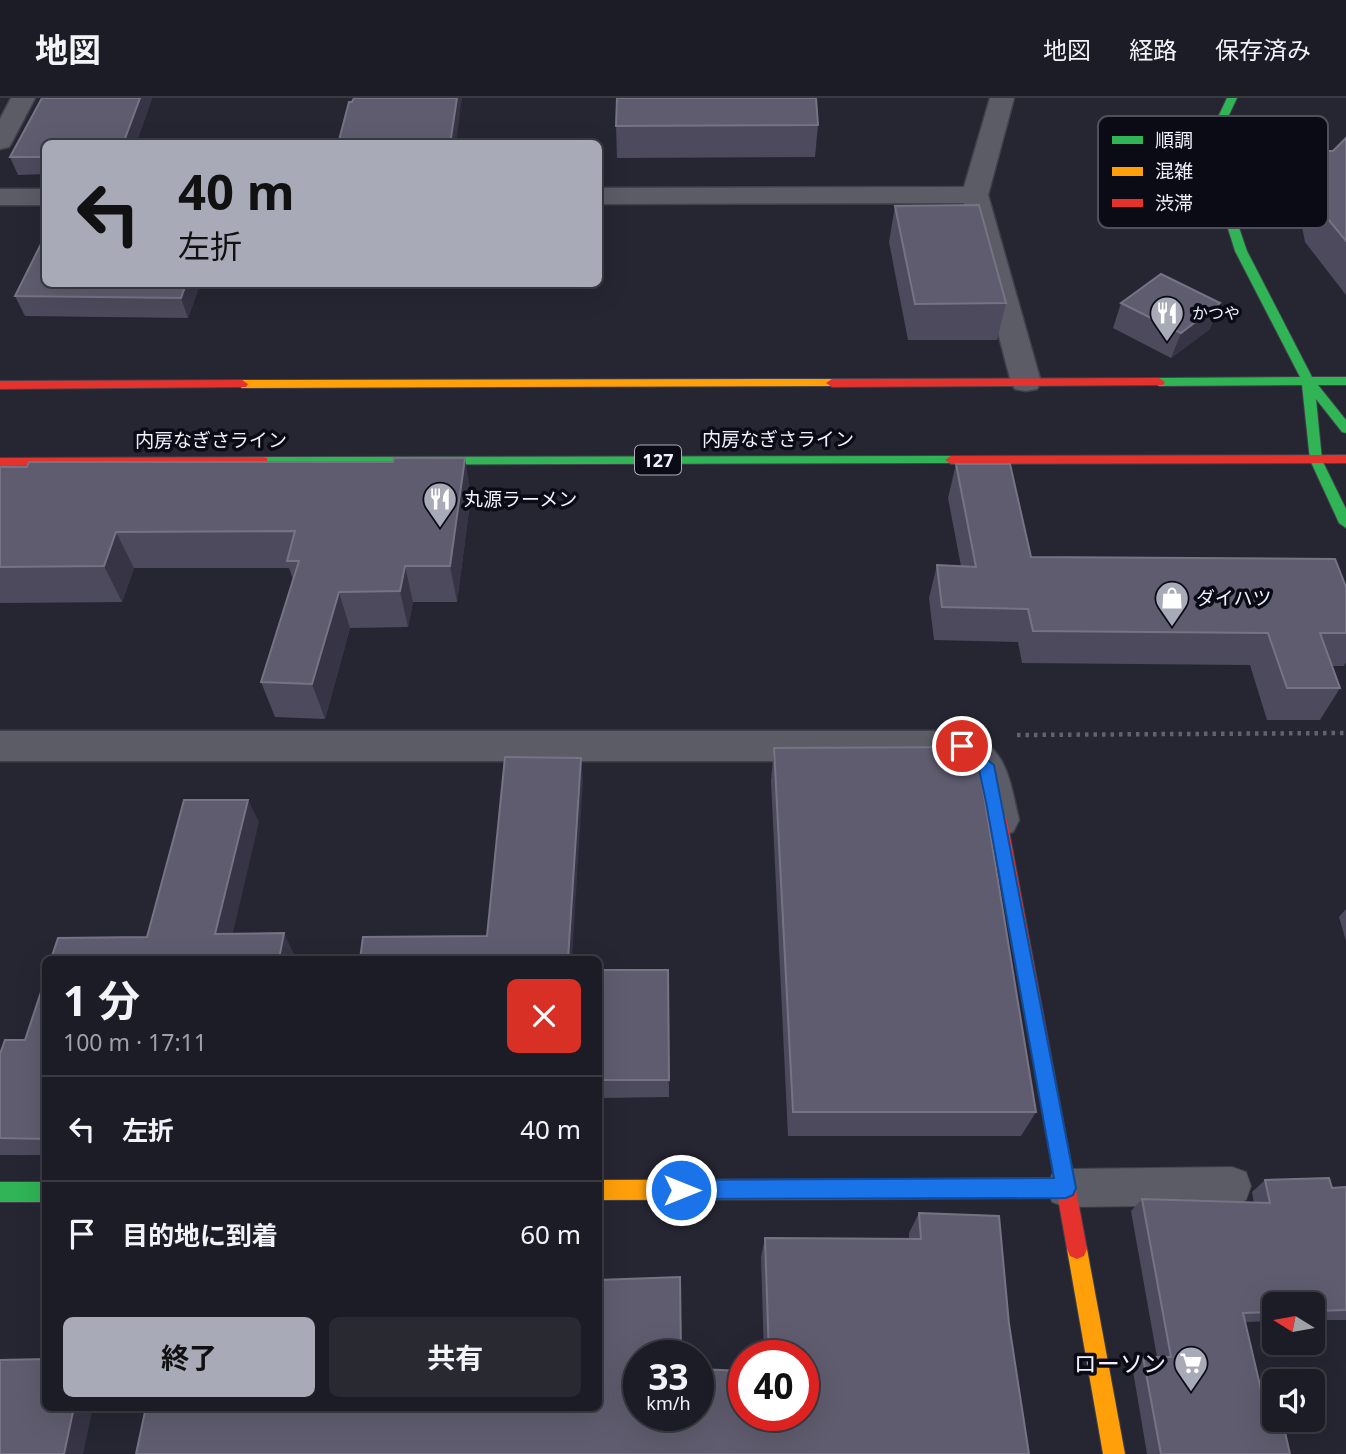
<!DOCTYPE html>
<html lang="ja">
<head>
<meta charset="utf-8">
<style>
	body { margin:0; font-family:"Noto Sans","Noto Sans JP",sans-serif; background:#292932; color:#f1f3f6; height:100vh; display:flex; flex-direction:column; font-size:26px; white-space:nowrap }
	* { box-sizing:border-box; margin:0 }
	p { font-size:23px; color:#a0a1a7 }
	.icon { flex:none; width:38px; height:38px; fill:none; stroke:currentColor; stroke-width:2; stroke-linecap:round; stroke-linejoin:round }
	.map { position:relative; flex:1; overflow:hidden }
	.sheet { position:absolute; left:42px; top:858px; width:560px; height:455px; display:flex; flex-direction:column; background:#1c1c26; border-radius:10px; box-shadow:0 7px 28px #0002,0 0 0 2px #3a3a43 }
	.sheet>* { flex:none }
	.hud { position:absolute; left:42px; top:42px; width:560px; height:147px; border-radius:10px; box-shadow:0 7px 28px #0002,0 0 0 2px #3a3a43; background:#a9aab8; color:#111; overflow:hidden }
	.needle { width:46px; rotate:281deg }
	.tools { position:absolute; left:1262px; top:1194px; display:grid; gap:14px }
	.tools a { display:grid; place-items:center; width:63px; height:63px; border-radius:10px; background:#1c1c26; box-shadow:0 7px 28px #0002,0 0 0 2px #3a3a43; font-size:35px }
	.speed { position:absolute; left:623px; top:1242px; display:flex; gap:14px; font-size:35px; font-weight:700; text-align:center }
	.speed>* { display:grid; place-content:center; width:91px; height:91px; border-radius:50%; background:#1c1c26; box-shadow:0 7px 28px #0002,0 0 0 2px #3a3a43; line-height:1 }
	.speed small { font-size:18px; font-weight:400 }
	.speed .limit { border:10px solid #d22; background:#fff; color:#111 }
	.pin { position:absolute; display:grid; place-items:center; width:60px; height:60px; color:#fff; margin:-30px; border:4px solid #fff; border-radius:50%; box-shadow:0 2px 7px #0007 }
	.me { position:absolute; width:77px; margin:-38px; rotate:90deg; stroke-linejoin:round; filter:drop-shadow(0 0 5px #0008) }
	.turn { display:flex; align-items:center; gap:24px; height:147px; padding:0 21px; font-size:32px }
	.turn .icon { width:91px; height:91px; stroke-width:2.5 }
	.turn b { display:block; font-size:49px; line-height:60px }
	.round { display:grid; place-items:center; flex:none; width:74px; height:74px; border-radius:10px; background:#292932 }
	.summary { display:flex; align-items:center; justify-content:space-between; height:119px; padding:0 21px }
	h1 { font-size:42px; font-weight:700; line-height:52px }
	.action { display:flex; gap:14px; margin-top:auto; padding:14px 21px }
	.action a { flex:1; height:80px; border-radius:10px; background:#a9aab8; color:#111; font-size:28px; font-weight:700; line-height:80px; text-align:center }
	.action a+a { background:#292932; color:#f1f3f6 }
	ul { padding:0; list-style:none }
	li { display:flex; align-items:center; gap:21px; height:105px; padding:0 21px; border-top:2px solid #3a3a43 }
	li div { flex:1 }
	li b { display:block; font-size:26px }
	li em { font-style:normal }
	header { display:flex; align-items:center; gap:42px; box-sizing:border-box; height:98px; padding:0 35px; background:#1c1c26; border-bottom:2px solid #3a3a43 }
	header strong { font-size:33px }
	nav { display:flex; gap:38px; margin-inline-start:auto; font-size:24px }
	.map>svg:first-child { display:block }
</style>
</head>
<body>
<header>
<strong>地図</strong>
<nav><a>地図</a><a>経路</a><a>保存済み</a></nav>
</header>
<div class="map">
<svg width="1346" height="1356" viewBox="0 0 1346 1356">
	<rect width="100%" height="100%" fill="#262633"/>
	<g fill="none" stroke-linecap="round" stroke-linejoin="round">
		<g stroke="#41404b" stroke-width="2">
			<polygon id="lane" points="1232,1069 1246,1074 1251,1088 1246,1102 1232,1107 1066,1109 1052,1104 1047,1090 1052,1076 1066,1071"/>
		</g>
		<g stroke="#41404b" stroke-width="3">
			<g id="street">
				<polygon points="11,0 35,0 12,44 9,49 0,51 0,21"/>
				<polygon points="990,0 1014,0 988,97 1041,284 1037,291 1026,293 1015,291 1011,284 964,105 598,106 598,90 964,89"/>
				<rect x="0" y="91" width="46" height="16"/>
				<path d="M0,633H962C1008,648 1009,681 1019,722L1013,734L999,738L985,734L979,722L969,675L954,663H0Z"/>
			</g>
		</g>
		<g stroke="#41404b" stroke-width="2">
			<g id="fast">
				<polygon points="1227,0 1237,0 1220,36 1224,86 1247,153 1312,279 1346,279 1346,287 1318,287 1346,322 1346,335 1342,334 1316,301 1322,362 1346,411 1346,430 1339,425 1310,362 1302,287 1159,288 1153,284 1159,280 1300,279 1235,153 1214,86 1210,36"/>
				<polygon points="951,358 957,362 956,365 262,367 256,363 262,359"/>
				<polygon points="1066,1080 1073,1083 1076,1090 1073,1097 1066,1100 923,1101 916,1098 913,1091 916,1084 923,1081"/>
				<rect x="0" y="1084" width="46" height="20"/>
			</g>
		</g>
		<g stroke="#41404b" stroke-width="2">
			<g id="slow">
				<polygon points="832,281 836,282 836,288 242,290 236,286 242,282"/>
				<polygon points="923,1081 930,1084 933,1091 930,1098 923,1101 598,1102 598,1082"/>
				<polygon points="1077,1141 1084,1144 1087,1151 1125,1356 1103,1356 1067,1151 1070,1144"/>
			</g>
		</g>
		<g stroke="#41404b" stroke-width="2">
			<g id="jam">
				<polygon points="1159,280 1165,284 1163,287 832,289 826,285 832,281"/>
				<polygon points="242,282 248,286 246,289 0,291 0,283"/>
				<polygon points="1346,357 1346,365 951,366 945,362 951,358"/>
				<polygon points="262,359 267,360 267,366 0,368 0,360"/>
				<polygon points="999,715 1005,717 1007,722 1087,1151 1084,1158 1077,1161 1070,1158 1067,1151 991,722 993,717"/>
			</g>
		</g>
		<polyline stroke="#62626b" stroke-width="4.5" stroke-dasharray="3.5 5" stroke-linecap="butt" points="1017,637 1346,635"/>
		<use href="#lane" fill="#5c5c67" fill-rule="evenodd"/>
		<use href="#street" fill="#5c5c67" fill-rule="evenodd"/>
		<use href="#fast" fill="#30b455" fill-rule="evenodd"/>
		<use href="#slow" fill="#ff9f0a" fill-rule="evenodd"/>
		<use href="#jam" fill="#e5322d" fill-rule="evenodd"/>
	</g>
	<g fill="#4d4a5d">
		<polygon points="42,0 152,0 136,46 46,46 46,76 18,77 10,59"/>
		<polygon points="818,27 815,59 617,60 616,28"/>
		<polygon points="1346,40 1346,197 1305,144 1294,87 1308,53 1333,53"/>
		<polygon points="895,108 1006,205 997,242 908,242 889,144"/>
		<polygon points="200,186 188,220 25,218 15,198"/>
		<polygon points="1121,205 1210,231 1171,260 1113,230"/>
		<polygon points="956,366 1031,459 1346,489 1346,564 1344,568 1332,568 1340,590 1320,622 1267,622 1250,567 1022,565 1018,544 934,542 929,500 937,467 961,468 948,400"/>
		<polygon points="0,369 471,397 457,504 413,504 408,529 350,530 325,621 275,619 261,584 293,481 289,470 134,470 122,504 0,505"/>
		<polygon points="774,650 1036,1014 1021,1038 788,1038 771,683"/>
		<polygon points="1346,811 1346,843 1339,819"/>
		<polygon points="598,872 668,872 669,999 598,1000"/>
		<polygon points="46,879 46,1057 0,1057 0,956 25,942"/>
		<polygon points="1265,1082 1332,1090 1346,1089 1346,1222 1312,1222 1312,1206 1274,1206 1274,1223 1245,1224 1266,1313 1290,1356 1147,1356 1132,1267 1143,1259 1157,1259 1131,1113 1142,1101 1254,1105 1252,1094"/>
		<polygon points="919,1115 1009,1226 1029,1356 136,1356 639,1258 744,1318 803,1258 764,1258 761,1159 765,1140 909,1141 909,1135"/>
	</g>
	<g fill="#363445">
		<polygon points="140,0 152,0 136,46 123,46"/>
		<polygon points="457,0 462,0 456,46 450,46"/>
		<polygon points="186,186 200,186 188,220 181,200"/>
		<polygon points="1220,205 1210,231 1171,260 1181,235"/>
		<polygon points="465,360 471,397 457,504 450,468"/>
		<polygon points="116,434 134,470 122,504 104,468"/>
		<polygon points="405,468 413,504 408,529 400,493"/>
		<polygon points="339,494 350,530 325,621 312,586"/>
		<polygon points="581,660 583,683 572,861 568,861"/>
		<polygon points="248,702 259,724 228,856 215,836"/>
		<polygon points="284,835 294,856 293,861 279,861"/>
		<polygon points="74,1309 93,1309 83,1356 64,1356"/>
	</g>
	<g fill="#5f5c6f" stroke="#767385" stroke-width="2">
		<polygon points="42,0 140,0 123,46 46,46 46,59 10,59"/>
		<polygon points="354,0 457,0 450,46 338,46 349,4 352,4"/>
		<polygon points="617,0 816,0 818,27 616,28"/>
		<polygon points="1346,40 1346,143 1319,110 1308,53 1333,53"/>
		<polygon points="979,107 1006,205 915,206 895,108"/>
		<polygon points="46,136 46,186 186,186 181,200 15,198"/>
		<polygon points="1161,176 1220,205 1181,235 1121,205"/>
		<polygon points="394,360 465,360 450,468 405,468 400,493 339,494 312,586 261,584 299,463 287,463 295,433 116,434 104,468 0,469 0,369 27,369 29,364 393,364"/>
		<polygon points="956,366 1010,366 1031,459 1335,461 1346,489 1346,535 1320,535 1340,590 1287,590 1268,535 1033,533 1028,511 942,509 937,467 976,469"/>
		<polygon points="976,649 1036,1014 793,1014 774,650"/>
		<polygon points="505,659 581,660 568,861 360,861 363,839 487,838"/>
		<polygon points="184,702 248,702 215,836 284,835 279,861 51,861 58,840 147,839"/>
		<polygon points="598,872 668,872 669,982 598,982"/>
		<polygon points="46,879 46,1041 0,1040 0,956 5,942 25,942"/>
		<polygon points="1329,1080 1332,1090 1346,1089 1346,1212 1312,1213 1312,1206 1274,1206 1274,1214 1243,1215 1266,1313 1274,1313 1274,1321 1282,1321 1290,1356 1161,1356 1143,1259 1171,1259 1142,1101 1270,1105 1265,1082"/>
		<polygon points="919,1115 999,1118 1009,1226 1029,1356 136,1356 146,1309 598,1309 598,1182 680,1179 681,1258 639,1258 639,1318 698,1318 698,1271 744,1273 744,1318 803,1318 803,1258 769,1258 765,1140 921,1141"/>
		<polygon points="46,1261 46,1309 74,1309 64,1356 0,1356 0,1262"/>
	</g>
	<polygon fill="#1a73e8" stroke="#114b97" stroke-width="2" points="962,642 994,667 1076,1090 1073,1097 1066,1100 681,1101 674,1099 671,1092 674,1085 681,1082 1054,1080 986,704 979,671 954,648"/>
	<defs>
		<g id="restaurant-pin" transform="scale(1.75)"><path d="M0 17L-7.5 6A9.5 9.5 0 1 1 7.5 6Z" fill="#a9aab8" stroke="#0b0b16"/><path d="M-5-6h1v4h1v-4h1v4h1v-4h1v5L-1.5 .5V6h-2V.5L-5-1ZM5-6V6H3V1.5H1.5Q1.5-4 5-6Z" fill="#fff"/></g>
		<g id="shop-pin" transform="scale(1.75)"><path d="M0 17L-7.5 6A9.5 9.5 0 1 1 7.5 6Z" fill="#a9aab8" stroke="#0b0b16"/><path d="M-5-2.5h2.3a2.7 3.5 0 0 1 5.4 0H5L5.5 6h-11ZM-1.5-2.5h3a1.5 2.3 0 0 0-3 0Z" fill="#fff"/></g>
		<g id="supermarket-pin" transform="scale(1.75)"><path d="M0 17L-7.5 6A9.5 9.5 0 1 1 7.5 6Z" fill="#a9aab8" stroke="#0b0b16"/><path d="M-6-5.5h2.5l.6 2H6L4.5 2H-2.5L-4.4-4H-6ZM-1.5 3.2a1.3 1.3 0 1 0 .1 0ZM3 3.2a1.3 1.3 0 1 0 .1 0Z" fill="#fff"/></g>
	</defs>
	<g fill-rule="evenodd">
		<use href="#restaurant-pin" x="1167" y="215"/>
		<use href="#restaurant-pin" x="440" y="401"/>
		<use href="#shop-pin" x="1172" y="500"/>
		<use href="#supermarket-pin" x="1191" y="1265"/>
	</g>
	<g text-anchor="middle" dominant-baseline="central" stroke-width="7" stroke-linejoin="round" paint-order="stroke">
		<g font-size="16" fill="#f0f1ff" stroke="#0b0b16" text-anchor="start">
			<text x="1192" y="215">かつや</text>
		</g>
		<rect fill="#0b0b16" stroke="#abacb9" stroke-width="2" x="635" y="347.5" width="46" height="29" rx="5"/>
		<g font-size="18" font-weight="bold" fill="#f0f1ff">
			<text x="658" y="362">127</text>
		</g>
		<g font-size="19" fill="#f0f1ff" stroke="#0b0b16">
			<text x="778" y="341">内房なぎさライン</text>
			<text x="211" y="342">内房なぎさライン</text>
		</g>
		<g font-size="19" fill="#f0f1ff" stroke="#0b0b16" text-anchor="start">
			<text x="464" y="401">丸源ラーメン</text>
			<text x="1196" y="500">ダイハツ</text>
		</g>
		<g font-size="23" fill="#f0f1ff" stroke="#0b0b16" text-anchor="end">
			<text x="1166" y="1265">ローソン</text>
		</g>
	</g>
	<rect x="1098" y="18" width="230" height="112" rx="10" fill="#0b0b16" stroke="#50505c" stroke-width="2"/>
	<rect x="1112" y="38" width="31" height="8" fill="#30b455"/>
	<rect x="1112" y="69" width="31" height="9" fill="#ff9f0a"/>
	<rect x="1112" y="101" width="31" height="8" fill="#e5322d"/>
	<g font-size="19" fill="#f0f1ff">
		<text x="1155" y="49">順調</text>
		<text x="1155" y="80">混雑</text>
		<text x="1155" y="112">渋滞</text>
	</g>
</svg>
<div class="tools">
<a><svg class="needle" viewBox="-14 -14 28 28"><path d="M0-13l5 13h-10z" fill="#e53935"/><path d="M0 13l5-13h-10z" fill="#a0a1a7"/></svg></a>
<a><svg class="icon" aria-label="sound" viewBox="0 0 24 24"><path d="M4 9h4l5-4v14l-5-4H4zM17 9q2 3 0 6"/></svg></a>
</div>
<div class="speed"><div>33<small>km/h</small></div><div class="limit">40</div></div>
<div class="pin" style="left:962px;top:648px;background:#d93025"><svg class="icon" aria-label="arrive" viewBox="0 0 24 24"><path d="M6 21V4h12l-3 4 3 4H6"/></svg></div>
<svg class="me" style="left:681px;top:1092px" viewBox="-20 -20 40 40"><circle r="17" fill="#1a73e8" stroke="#fff" stroke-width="3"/><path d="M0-11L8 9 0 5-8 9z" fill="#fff"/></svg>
<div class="hud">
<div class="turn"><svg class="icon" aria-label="left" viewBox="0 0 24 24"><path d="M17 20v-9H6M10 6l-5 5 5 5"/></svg><div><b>40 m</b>左折</div></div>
</div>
<section class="sheet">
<div class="summary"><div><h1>1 分</h1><p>100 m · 17:11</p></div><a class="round" style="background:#d93025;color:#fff"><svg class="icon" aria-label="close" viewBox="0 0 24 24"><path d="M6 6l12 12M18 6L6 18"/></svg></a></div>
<ul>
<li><svg class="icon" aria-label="left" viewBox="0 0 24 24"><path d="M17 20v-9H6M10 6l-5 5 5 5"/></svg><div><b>左折</b></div><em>40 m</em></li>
<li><svg class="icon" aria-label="arrive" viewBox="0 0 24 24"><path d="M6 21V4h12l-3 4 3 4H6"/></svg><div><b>目的地に到着</b></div><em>60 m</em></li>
</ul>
<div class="action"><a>終了</a><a>共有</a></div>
</section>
</div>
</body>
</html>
